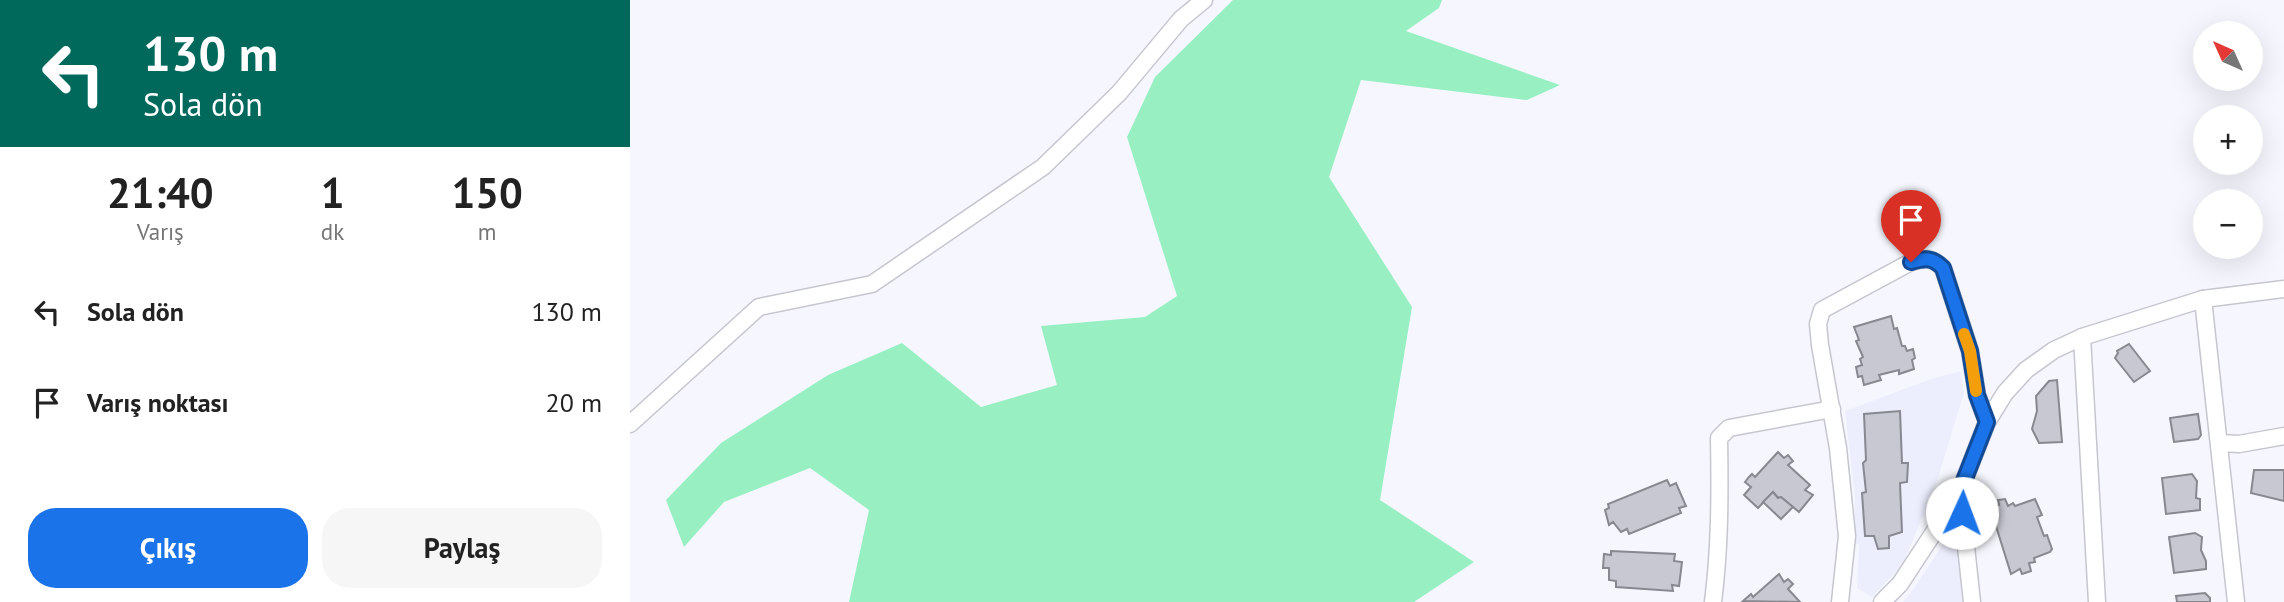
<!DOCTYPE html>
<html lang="tr">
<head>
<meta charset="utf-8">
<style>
	body { margin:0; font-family:"PT Sans",sans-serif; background:#f6f6f6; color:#222; height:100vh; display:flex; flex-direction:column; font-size:26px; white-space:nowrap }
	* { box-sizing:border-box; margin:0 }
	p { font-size:23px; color:#767676 }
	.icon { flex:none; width:38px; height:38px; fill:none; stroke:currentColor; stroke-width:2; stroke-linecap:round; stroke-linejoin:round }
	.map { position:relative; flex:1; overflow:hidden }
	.details { display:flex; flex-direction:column; background:#fff; width:630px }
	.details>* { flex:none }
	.hud { background:#00695c; color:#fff; overflow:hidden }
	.needle { width:46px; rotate:315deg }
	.buttons { position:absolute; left:1563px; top:21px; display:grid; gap:14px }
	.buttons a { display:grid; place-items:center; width:70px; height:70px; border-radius:50%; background:#fff; box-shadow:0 7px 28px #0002; font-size:35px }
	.pin { position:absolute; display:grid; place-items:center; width:60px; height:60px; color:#fff; margin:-72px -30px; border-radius:50% 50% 50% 0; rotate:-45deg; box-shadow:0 0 7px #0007 }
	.pin .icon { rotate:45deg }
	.me { position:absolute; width:77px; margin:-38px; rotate:2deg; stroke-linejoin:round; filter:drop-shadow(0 0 5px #0008) }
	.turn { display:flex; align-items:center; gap:24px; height:147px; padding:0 28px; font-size:32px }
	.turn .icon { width:91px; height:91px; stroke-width:2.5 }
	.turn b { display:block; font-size:49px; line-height:60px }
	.eta { display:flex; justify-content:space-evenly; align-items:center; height:119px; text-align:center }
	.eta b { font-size:42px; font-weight:700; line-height:49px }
	.action { display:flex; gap:14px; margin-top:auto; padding:14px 28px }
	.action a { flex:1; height:80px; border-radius:28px; background:#1a73e8; color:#fff; font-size:28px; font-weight:700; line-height:80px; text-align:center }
	.action a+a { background:#f6f6f6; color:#222 }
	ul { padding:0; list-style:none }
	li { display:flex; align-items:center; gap:21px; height:91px; padding:0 28px }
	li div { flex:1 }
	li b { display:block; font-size:26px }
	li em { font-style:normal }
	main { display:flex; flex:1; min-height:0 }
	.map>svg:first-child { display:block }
</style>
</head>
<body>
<main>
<section class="details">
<div class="hud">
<div class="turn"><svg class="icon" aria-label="left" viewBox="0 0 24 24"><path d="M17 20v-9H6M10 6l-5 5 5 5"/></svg><div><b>130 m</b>Sola dön</div></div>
</div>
<div class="eta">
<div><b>21:40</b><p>Varış</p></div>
<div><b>1</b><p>dk</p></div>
<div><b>150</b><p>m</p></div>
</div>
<ul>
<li><svg class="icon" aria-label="left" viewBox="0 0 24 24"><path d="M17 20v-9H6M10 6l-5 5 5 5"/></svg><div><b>Sola dön</b></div><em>130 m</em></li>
<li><svg class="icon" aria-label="arrive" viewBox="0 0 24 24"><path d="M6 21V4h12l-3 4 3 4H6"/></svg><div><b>Varış noktası</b></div><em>20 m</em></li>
</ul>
<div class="action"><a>Çıkış</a><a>Paylaş</a></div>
</section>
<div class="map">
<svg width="1654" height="602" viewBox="0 0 1654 602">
	<rect width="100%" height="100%" fill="#f6f7fe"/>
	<g fill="#eceefe">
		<polygon points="1331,371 1334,393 1307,481 1273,564 1242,597 1227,588 1229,544 1224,544 1225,498 1215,411 1301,379"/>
		<polygon points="1325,526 1334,547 1336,602 1273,602 1282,591"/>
	</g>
	<polygon fill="#98f0c2" points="603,0 812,0 809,8 776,31 930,85 897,100 731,80 699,177 782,307 750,500 844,562 784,602 219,602 239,510 180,468 94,502 54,547 36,500 91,443 198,375 272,343 351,407 427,385 411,326 515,317 547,296 497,137 525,77"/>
	<g fill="#c7c8d1" stroke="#878890" stroke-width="2">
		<polygon points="1261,316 1264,329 1267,328 1272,346 1275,346 1277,351 1283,349 1285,358 1282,360 1284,369 1269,374 1269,370 1249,375 1251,380 1234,385 1232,376 1228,377 1226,367 1232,365 1230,359 1233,357 1226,341 1229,340 1224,327"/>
		<polygon points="1499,344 1520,371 1504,382 1485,358 1488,353 1487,351"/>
		<polygon points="1427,380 1432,442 1409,443 1402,429 1407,411 1406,396 1419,381"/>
		<polygon points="1270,411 1272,463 1278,463 1277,482 1270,483 1272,532 1259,536 1259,548 1248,549 1244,536 1235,536 1232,493 1236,492 1233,463 1236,460 1234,414"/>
		<polygon points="1568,414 1571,435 1568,439 1544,442 1540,418"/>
		<polygon points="1148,452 1154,458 1158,455 1163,461 1158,465 1180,485 1175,490 1183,495 1169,512 1151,497 1148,498 1143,492 1128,508 1114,495 1121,487 1115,482 1119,477 1122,474 1125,477"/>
		<polygon points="1624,470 1654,470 1654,501 1621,493"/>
		<polygon points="1562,474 1567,481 1566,498 1570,499 1570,510 1536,514 1532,478"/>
		<polygon points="1037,480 1040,486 1046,483 1056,506 1049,508 1051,513 999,534 997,529 991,532 983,522 979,525 975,510 979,508 978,504"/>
		<polygon points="1143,492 1148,498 1151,497 1163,507 1151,519 1133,502"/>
		<polygon points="1375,499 1378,506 1383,503 1385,506 1405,499 1412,515 1407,517 1414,536 1417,535 1422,549 1420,552 1404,558 1405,562 1399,563 1401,571 1392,574 1390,569 1381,574 1360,507 1369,505 1368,500"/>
		<polygon points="1565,533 1572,537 1571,550 1576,561 1576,569 1544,573 1539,537"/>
		<polygon points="981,551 1045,554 1044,561 1052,562 1049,586 1042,585 1043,591 986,587 986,581 979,580 979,568 973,568 974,554 981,555"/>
		<polygon points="1149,574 1154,582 1158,579 1163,584 1158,589 1170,602 1113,601 1121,594 1123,597"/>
		<polygon points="1575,593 1580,598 1580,602 1547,602 1546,596"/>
	</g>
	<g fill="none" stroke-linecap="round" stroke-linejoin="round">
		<g stroke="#c5c6cf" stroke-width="19">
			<g id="minor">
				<polyline points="1573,299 1606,602"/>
				<polyline points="1452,337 1467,602"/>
				<polyline points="0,424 129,307 242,284 413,167 489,93 551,19 574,0"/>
				<polyline points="1589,443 1609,444 1654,436"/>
				<polyline points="1330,491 1342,602"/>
				<path d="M1083,602C1090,547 1090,493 1089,438L1099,428L1202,409"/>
				<path d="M1210,602L1217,536L1208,448L1190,345L1188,324L1192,310L1281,262C1295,258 1302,257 1313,268L1340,351L1347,395L1357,422"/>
				<polyline points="1252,602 1270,584 1308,526 1330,491 1357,422 1375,393 1396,370 1424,350 1452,337 1573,299 1654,289"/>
			</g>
		</g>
		<use href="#minor" stroke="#fff" stroke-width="16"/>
	</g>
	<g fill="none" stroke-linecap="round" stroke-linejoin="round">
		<g stroke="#114b97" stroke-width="18">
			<path id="route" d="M1281,262C1295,258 1302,257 1313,268L1340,351L1347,395L1357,422L1330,491L1332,513"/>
		</g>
		<use href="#route" stroke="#1a73e8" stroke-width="12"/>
		<polyline stroke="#f59e0b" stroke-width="12" points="1334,334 1340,351 1346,391"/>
	</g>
</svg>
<div class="buttons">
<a><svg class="needle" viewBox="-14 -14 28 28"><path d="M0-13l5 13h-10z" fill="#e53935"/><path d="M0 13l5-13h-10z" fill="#767676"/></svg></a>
<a>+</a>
<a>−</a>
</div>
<div class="pin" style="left:1281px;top:262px;background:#d93025"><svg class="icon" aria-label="arrive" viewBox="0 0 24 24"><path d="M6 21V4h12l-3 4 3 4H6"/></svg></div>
<svg class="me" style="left:1332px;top:513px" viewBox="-20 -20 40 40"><circle r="19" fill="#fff"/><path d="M0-13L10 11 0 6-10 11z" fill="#1a73e8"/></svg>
</div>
</main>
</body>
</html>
